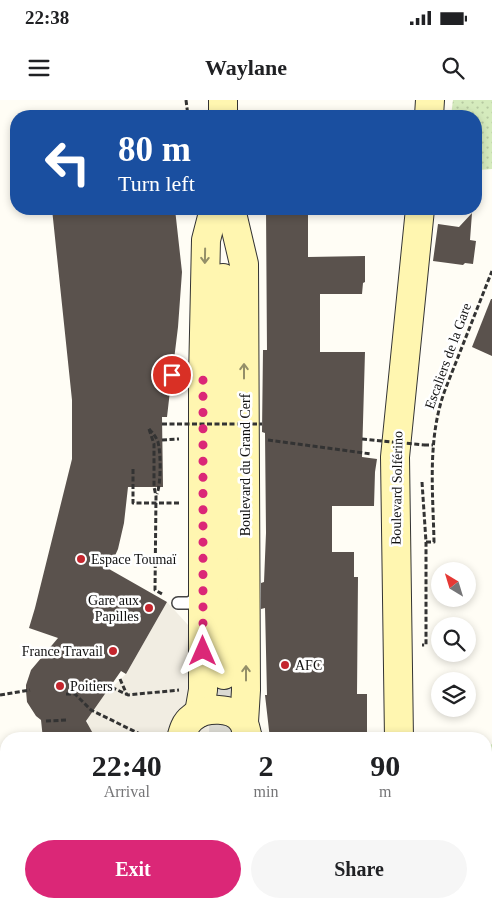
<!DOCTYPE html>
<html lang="en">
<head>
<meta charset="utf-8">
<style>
	body { margin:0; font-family:"Times New Roman",serif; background:#f6f6f6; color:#202124; height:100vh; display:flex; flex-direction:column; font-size:19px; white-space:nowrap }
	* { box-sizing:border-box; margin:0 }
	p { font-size:16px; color:#757577 }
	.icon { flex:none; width:28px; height:28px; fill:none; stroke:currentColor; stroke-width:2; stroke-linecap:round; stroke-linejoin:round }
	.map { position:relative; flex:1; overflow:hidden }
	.panel { position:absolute; left:0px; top:632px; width:492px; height:176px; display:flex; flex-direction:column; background:#fff; border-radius:20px 20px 0 0; box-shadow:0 2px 8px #0003 }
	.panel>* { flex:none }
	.hud { position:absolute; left:10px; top:10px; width:472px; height:105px; border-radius:20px; box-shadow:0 2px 8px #0003; background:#1a4fa0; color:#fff; overflow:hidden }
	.needle { width:32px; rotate:322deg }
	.buttons { position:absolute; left:431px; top:462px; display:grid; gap:10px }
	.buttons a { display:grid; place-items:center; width:45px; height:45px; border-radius:50%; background:#fff; box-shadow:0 2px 8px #0003; font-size:25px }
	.pin { position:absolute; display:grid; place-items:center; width:42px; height:42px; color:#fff; margin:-21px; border:2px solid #fff; border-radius:50%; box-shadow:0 1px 5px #0007 }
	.me { position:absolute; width:55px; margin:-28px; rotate:0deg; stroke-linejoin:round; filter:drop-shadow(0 0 4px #0008) }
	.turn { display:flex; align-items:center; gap:18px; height:105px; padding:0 25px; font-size:22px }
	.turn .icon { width:65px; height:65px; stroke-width:2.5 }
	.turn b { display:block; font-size:35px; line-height:42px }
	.eta { display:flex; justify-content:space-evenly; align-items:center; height:85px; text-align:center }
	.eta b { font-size:30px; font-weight:700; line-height:35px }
	.primary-button { display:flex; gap:10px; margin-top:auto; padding:10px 25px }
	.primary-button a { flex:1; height:58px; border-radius:30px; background:#db2777; color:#fff; font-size:20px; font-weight:700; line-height:58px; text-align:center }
	.primary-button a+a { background:#f6f6f6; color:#202124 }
	.status { display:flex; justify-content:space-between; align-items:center; height:35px; padding:0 25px; background:#fff; direction:ltr }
	.status svg { height:14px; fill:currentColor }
	header { display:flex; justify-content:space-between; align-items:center; height:65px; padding:0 25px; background:#fff; font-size:22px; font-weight:700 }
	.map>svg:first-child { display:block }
</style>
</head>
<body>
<div class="status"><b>22:38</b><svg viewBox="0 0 49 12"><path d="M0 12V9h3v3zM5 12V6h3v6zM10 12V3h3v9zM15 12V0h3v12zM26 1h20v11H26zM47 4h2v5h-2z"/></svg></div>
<header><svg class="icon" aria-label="menu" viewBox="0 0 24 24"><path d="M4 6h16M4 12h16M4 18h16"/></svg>Waylane<svg class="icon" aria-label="search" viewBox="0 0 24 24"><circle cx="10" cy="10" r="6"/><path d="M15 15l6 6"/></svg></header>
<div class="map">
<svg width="492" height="808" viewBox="0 0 492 808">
	<defs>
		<pattern id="grass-tufts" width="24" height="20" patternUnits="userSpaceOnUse" patternTransform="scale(1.25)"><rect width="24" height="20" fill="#d5ebbd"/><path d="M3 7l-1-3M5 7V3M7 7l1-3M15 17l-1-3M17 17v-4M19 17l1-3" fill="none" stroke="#b6c8a1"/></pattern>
		<pattern id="garden-dots" width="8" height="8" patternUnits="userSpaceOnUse" patternTransform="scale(1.25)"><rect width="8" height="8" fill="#d5ebbd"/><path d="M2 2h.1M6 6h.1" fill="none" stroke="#b6c8a1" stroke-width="1.8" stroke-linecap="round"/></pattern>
	</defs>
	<rect width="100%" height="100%" fill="#fffdf5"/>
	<polygon fill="url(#grass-tufts)" points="492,644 492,808 460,808 458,803 486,802 486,647"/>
	<polygon fill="url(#garden-dots)" points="453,0 492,0 492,69 479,70 481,97 476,97 476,16 451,16"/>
	<g fill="#f1ede2">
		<polygon points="167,502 188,525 189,602 171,639 90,639 92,633 88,627 87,616 103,596 126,574"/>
		<polygon points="226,622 241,639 192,639 200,624"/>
		<polygon points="108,803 188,803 189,808 109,808"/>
		<polygon points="203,803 258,803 259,808 204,808"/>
	</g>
	<g fill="#5a524d">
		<polygon points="52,109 175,109 182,172 178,227 173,268 166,270 165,275 167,281 171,282 167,317 162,317 163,387 128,387 124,423 118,449 109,469 167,502 126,574 121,571 86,621 96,639 43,639 41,620 36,616 27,602 26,591 26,585 31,570 58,538 29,528 35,508 72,359 72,300"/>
		<polygon points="266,109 308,109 308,157 365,156 365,182 363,183 362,194 320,194 320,252 365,252 362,357 377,359 375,372 374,406 332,406 332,452 354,452 354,477 358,477 357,594 367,594 367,639 270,639 265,595 267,595 265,508 261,509 261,483 264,482 266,433 265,333 262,332 263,250 267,250"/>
		<polygon points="472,113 470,140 476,141 473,164 465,163 463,165 433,161 438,124 459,127"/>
		<polygon points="491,199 492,199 492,256 472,247"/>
	</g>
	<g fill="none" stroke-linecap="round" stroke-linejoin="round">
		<g stroke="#dbdad3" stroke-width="28" stroke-dasharray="28 14" stroke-linecap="butt">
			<polyline points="223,639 224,575"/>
			<polyline points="236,802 238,808"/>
		</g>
		<g stroke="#444" stroke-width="14">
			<g id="lane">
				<polyline points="172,275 203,279"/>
				<polyline points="178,503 189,503 202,495"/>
			</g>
		</g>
		<g stroke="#333" stroke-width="30">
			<g id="secondary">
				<polyline points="223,16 223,0"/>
				<polyline points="429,16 430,0"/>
				<polyline points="231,109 244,164 246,590 244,622"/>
				<polyline points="223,178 224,575"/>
				<polyline points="199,613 203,590 203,279 206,140 214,109"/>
				<path d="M181,639C183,631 185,623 192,618C204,607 234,606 243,622C246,626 246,633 248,637"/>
				<polyline points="399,639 395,357 420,109"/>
				<polyline points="195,802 196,808"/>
				<polyline points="267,802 267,808"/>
				<polyline points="304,808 310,802"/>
			</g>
		</g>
		<g stroke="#333" stroke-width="3" stroke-dasharray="5 2.5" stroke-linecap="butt">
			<polyline points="186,0 188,16"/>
			<polyline points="149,329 154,344 154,387 156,396 155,490 164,495"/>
			<path d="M149,329C153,333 156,337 158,342C161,354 161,383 157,394"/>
			<polyline points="162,340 179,339"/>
			<polyline points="268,340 371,354"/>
			<polyline points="424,345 433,345"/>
			<polyline points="133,369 133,403 179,403"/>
			<polyline points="422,382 426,442 426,545 422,545"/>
			<path d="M426,442H434C433,391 427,339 445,290L492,171"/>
			<polyline points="120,579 127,595"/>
			<polyline points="98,581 128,595 179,590"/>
			<polyline points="66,594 75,594 91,610 150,639"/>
			<polyline points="0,595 30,590"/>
			<polyline points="46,621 68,620"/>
			<polyline points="24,802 25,808"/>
			<polyline points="34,802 35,808"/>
		</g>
		<use href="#lane" stroke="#fff" stroke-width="11"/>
		<use href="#secondary" stroke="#fff6b0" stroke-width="28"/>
		<g stroke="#333" stroke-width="3" stroke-dasharray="5 2.5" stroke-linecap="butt">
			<polyline points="162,324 262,324"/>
			<polyline points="362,339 424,345"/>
		</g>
	</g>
	<defs><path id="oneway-shaft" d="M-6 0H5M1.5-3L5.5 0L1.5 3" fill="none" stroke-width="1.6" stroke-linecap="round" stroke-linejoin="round" transform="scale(1.25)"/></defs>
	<g stroke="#948f68">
		<use href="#oneway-shaft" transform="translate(205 156) rotate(91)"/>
		<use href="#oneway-shaft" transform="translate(244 271) rotate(-90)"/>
		<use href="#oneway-shaft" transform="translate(246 573) rotate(-90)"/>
	</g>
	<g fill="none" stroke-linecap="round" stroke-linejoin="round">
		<polyline stroke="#db2777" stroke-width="9" stroke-dasharray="0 16.2" points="172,275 203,279 203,551"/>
	</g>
	<g fill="#c4262e" stroke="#fff" stroke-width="2">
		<circle cx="81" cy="459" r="5"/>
		<circle cx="149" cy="508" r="5"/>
		<circle cx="113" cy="551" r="5"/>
		<circle cx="285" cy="565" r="5"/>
		<circle cx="60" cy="586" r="5"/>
	</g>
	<g text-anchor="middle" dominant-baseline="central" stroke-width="5" stroke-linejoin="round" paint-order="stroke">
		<g font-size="14" fill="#111" stroke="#fff">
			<text transform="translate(448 256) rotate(-70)">Escaliers de la Gare</text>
			<text transform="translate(245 365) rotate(-90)">Boulevard du Grand Cerf</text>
			<text transform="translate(397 388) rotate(-89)">Boulevard Solférino</text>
		</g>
		<g font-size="14" fill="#111" stroke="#fff" text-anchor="start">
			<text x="91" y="459">Espace Toumaï</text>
			<text x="139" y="500" text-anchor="end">Gare aux<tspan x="139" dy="16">Papilles</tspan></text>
			<text x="103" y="551" text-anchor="end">France Travail</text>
			<text x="295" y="565">AFC</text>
			<text x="70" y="586">Poitiers</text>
		</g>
	</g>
</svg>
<div class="buttons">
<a><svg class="needle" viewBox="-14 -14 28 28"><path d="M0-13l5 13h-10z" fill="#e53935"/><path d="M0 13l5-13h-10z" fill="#757577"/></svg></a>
<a><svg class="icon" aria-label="search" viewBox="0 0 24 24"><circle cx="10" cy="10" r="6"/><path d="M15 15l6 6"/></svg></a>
<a><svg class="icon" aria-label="layers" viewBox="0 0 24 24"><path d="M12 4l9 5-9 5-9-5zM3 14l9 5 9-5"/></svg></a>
</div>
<div class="pin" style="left:172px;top:275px;background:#d93025"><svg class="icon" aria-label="arrive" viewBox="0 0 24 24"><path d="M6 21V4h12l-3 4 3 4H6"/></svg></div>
<svg class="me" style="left:203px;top:551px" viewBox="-20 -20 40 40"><path d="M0-17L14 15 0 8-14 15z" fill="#db2777" stroke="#fff" stroke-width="4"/></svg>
<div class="hud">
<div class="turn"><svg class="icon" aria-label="left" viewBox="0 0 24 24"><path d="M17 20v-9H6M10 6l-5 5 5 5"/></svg><div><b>80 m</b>Turn left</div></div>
</div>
<section class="panel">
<div class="eta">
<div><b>22:40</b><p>Arrival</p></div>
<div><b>2</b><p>min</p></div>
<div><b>90</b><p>m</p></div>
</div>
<div class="primary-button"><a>Exit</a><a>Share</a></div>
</section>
</div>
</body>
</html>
